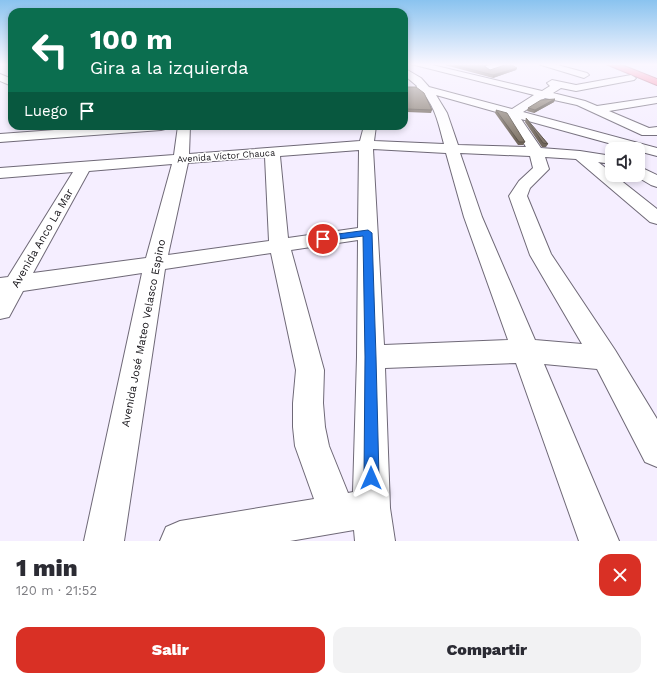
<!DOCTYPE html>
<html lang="es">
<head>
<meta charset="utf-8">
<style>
	body { margin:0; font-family:"Work Sans",sans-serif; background:#f2f2f3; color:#2b2b33; height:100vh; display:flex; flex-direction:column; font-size:15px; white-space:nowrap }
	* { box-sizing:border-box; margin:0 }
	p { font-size:13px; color:#7c7c81 }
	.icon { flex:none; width:22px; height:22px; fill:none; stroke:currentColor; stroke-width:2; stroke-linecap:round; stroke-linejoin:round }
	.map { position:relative; height:541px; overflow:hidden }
	.drawer { display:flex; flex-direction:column; background:#fff; flex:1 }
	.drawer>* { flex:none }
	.hud { position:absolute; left:8px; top:8px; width:400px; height:122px; border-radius:12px; box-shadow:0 2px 6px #0003; background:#0b6e4f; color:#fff; overflow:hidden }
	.fabs { position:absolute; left:605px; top:142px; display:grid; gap:8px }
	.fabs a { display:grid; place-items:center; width:40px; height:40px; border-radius:8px; background:#fff; box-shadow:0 2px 6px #0003; font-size:20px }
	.pin { position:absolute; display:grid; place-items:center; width:34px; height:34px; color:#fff; margin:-17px; border:2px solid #fff; border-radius:50%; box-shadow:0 1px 4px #0007 }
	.me { position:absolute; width:44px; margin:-22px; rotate:0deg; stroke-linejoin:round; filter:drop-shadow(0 0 3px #0008) }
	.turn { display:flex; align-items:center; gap:14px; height:84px; padding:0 16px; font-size:18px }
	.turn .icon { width:52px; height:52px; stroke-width:2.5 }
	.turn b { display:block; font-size:28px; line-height:34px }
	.then { display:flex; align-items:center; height:38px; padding:0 16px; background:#0003; gap:8px; font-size:15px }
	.round { display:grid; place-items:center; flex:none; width:42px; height:42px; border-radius:12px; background:#f2f2f3 }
	.overview { display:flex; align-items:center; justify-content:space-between; height:68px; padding:0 16px }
	h1 { font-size:24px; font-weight:800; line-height:30px }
	.button { display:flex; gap:8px; margin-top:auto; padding:8px 16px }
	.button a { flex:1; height:46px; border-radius:12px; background:#d93025; color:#fff; font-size:16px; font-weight:800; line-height:46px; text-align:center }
	.button a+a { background:#f2f2f3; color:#2b2b33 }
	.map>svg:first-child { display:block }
</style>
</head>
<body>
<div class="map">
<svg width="657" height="541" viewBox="0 0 657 541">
	<rect width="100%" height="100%" fill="#f5eeff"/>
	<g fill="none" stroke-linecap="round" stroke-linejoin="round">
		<defs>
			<g id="minor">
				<path d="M 411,64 L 428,64 L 542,91 L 550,86 L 547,83 L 552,80 L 576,85 L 631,75 L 636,78 L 634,80 L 576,91 L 561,88 L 553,93 L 585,101 L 597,106 L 657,97 L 657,103 L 609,111 L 649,128 L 657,127 L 657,135 L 642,135 L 577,105 L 545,98 L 523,112 L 657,148 L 657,156 L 638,151 L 638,149 L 630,149 L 521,119 L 541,148 L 580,151 L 612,156 L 612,164 L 598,162 L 612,173 L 612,175 L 614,175 L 657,209 L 657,224 L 650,222 L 576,159 L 545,157 L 549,169 L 530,188 L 527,196 L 551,254 L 615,350 L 657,419 L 657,467 L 645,462 L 597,369 L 544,364 L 619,541 L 579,541 L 516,363 L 385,368 L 390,508 L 395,541 L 355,541 L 354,530 L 290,541 L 160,541 L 166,527 L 180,521 L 314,499 L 295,446 L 293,427 L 293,403 L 296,370 L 271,253 L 165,269 L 124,541 L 84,541 L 142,273 L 23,291 L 9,317 L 0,319 L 0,278 L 8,277 L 73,172 L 0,178 L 0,168 L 174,155 L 178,126 L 190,126 L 189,154 L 360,141 L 364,126 L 376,126 L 374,141 L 444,144 C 439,126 436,108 423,93 C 421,91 418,91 416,88 L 417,86 L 404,75 L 404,68 L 421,78 L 429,87 L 512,109 L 534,95 ZM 436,95 L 507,115 L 526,147 L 458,145 L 447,113 ZM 373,149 L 446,153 L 464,217 L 508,340 L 384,345 ZM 359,150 L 358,228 L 288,238 L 280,156 ZM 460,153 L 530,156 L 533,168 L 519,181 L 509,196 L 530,255 L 582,344 L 535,340 L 482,217 ZM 265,157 L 269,241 L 168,255 L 188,163 ZM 172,164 L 146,258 L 33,273 L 89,171 ZM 358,240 L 357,357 L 353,492 L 348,493 L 329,446 L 325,427 L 323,403 L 324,370 L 291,250 Z"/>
				<path d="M 493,64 L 511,64 L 489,71 L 485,68 L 486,66 Z"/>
				<path d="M 538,64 L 554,64 L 587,73 L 589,75 L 584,78 Z"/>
				<path d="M 0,74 L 12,79 L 12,86 L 0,81 Z"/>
				<path d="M 109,126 L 167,126 L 165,129 L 161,130 L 0,142 L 0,134 Z"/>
				<path d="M 638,166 L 657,175 L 657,187 L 651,185 L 634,175 L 638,175 Z"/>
			</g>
			<path id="highway" d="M 606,64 L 619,64 L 657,79 L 657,85 Z"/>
		</defs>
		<use href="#minor" stroke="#6f6977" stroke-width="2"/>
		<use href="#highway" stroke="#aa546a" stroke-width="2"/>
		<use href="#minor" fill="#fff" fill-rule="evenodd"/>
		<use href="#highway" fill="#fb7897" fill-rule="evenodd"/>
	</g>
	<g fill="#71675c">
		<path d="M 446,64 L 486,64 L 485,66 L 490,70 L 517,68 L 516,70 L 493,78 L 445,65 Z"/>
		<path d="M 404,87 L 432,110 L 431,113 L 407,112 L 407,109 L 404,109 Z"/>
		<path d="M 555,99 L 554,102 L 534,113 L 527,111 L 528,108 Z"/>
		<path d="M 496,110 L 525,142 L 523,145 L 518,145 L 495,113 Z"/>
		<path d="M 526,118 L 548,144 L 546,147 L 542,147 L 525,122 Z"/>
	</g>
	<g fill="#5c544b">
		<path d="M 517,68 L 516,70 L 493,78 L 493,75 Z"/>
		<path d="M 555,99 L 554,102 L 534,113 L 535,110 Z"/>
	</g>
	<g fill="#83786b" stroke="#5c544b">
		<path d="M 451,64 L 485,64 L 484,66 L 490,70 L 508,64 L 510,64 L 517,68 L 493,75 Z"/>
		<path d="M 404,87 L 416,87 L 424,93 L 432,110 L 407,109 L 407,106 L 404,106 Z"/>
		<path d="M 555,99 L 535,110 L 528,108 L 541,100 Z"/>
		<path d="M 496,110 L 507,113 L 525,142 L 519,142 Z"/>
		<path d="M 526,118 L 548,144 L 543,143 Z"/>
	</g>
	<linearGradient id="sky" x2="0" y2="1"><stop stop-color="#8ac3ef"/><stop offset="0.46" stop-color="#faf7ff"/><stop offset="1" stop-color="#faf7ff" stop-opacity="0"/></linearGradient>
	<rect width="657" height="140" fill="url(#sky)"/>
	<path fill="#1a73e8" stroke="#114b97" d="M 368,230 L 372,233 L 376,357 L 379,478 L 376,483 L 371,485 L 366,483 L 364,478 L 365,357 L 363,236 L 323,241 L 319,239 L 323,236 Z"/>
	<g text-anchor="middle" stroke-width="3" stroke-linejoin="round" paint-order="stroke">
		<g font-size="9" fill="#131116" stroke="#fff">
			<text transform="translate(226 156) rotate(-4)" y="3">Avenida Víctor Chauca</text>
		</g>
		<g font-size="11" fill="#131116" stroke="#fff">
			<text transform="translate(42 238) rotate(-60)" y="4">Avenida Anco La Mar</text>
			<text transform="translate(143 333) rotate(-79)" y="4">Avenida José Mateo Velasco Espino</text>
		</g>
	</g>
</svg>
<div class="fabs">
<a><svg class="icon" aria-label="sound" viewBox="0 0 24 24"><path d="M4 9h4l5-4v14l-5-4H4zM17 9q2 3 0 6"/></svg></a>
</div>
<div class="pin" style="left:323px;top:239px;background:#d93025"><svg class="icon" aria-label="arrive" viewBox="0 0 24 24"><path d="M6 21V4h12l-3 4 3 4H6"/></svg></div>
<svg class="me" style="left:371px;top:478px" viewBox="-20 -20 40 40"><path d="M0-17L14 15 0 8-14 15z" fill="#1a73e8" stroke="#fff" stroke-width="4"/></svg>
<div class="hud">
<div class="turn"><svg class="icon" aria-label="left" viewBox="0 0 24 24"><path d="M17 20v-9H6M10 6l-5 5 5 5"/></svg><div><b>100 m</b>Gira a la izquierda</div></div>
<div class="then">Luego<svg class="icon" aria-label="arrive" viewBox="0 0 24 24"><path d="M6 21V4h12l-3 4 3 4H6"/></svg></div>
</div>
</div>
<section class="drawer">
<div class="overview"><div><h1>1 min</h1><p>120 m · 21:52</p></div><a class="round" style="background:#d93025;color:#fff"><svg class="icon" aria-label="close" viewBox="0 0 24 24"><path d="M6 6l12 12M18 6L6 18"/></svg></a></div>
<div class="button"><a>Salir</a><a>Compartir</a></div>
</section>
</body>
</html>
